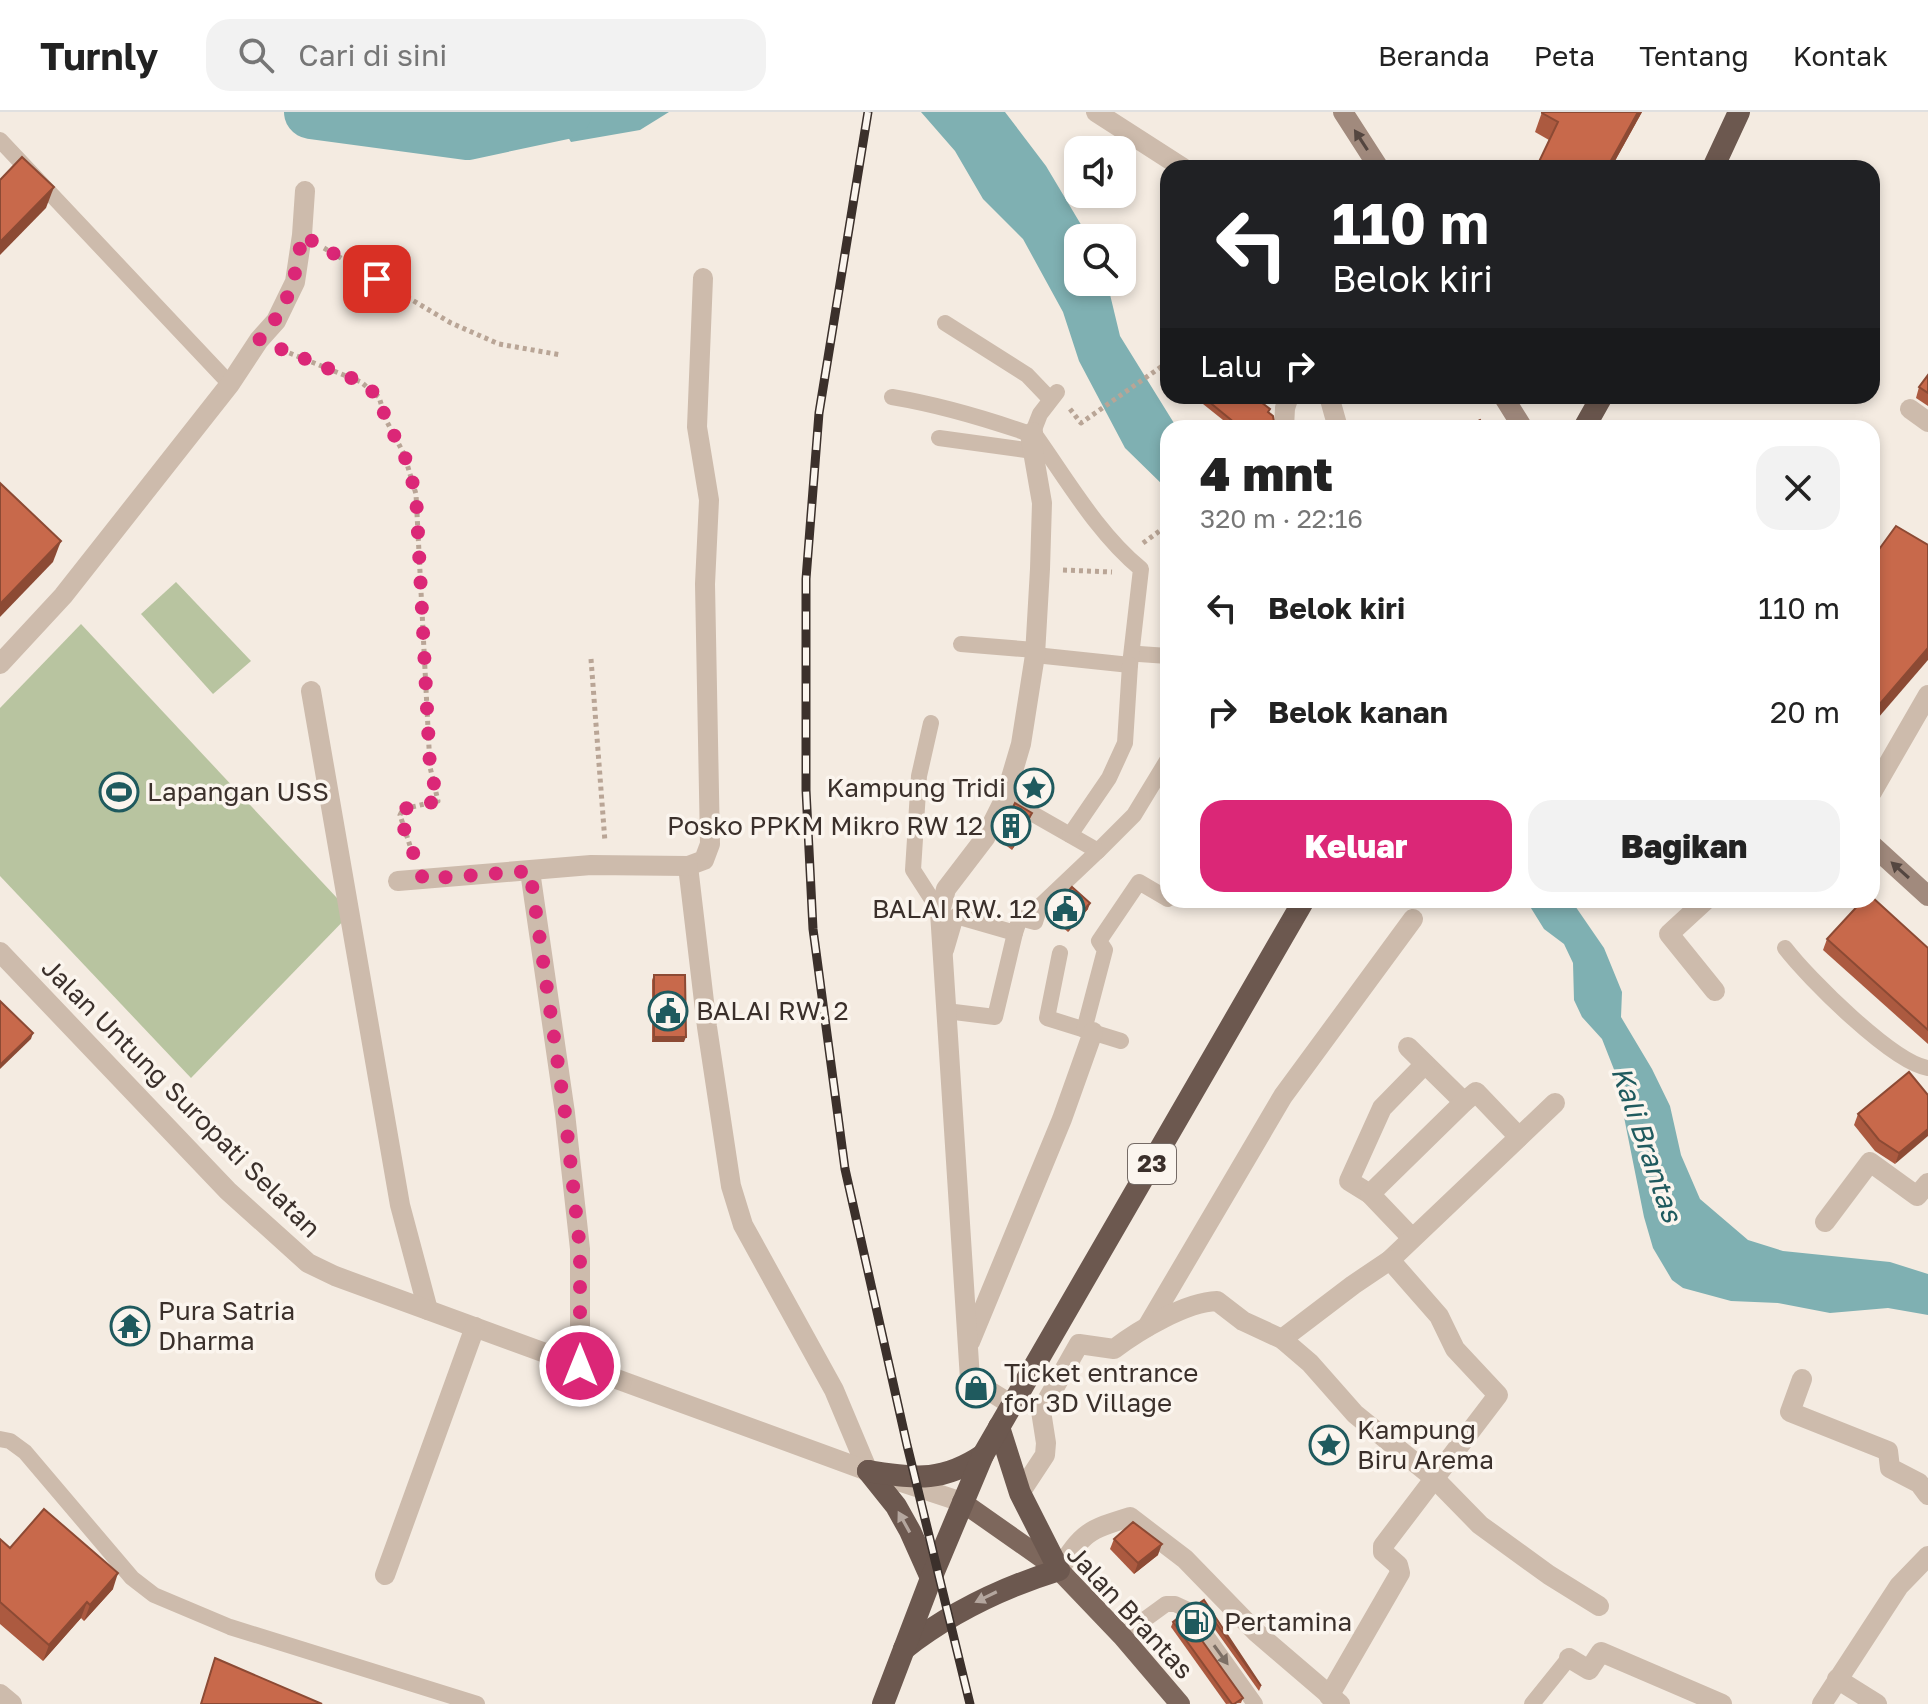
<!DOCTYPE html>
<html lang="id">
<head>
<meta charset="utf-8">
<style>
	body { margin:0; font-family:"Golos Text",sans-serif; background:#f2f2f2; color:#222; height:100vh; display:flex; flex-direction:column; font-size:30px; white-space:nowrap }
	* { box-sizing:border-box; margin:0 }
	p { font-size:26px; color:#767676 }
	.icon { flex:none; width:44px; height:44px; fill:none; stroke:currentColor; stroke-width:2; stroke-linecap:round; stroke-linejoin:round }
	.map { position:relative; flex:1; overflow:hidden }
	.drawer { position:absolute; left:1160px; top:308px; width:720px; height:488px; display:flex; flex-direction:column; background:#fff; border-radius:24px; box-shadow:0 4px 12px #0003 }
	.drawer>* { flex:none }
	.hud { position:absolute; left:1160px; top:48px; width:720px; height:244px; border-radius:24px; box-shadow:0 4px 12px #0003; background:#202124; color:#fff; overflow:hidden }
	.controls { position:absolute; left:1064px; top:24px; display:grid; gap:16px }
	.controls a { display:grid; place-items:center; width:72px; height:72px; border-radius:16px; background:#fff; box-shadow:0 4px 12px #0003; font-size:40px }
	.pin { position:absolute; display:grid; place-items:center; width:68px; height:68px; color:#fff; margin:-34px; border-radius:16px; box-shadow:0 4px 12px #0006 }
	.me { position:absolute; width:88px; margin:-44px; rotate:0deg; stroke-linejoin:round; filter:drop-shadow(0 0 6px #0008) }
	.turn { display:flex; align-items:center; gap:28px; height:168px; padding:0 40px; font-size:36px }
	.turn .icon { width:104px; height:104px; stroke-width:2.5 }
	.turn b { display:block; font-size:56px; line-height:68px }
	.then { display:flex; align-items:center; height:76px; padding:0 40px; background:#0003; gap:16px; font-size:30px }
	.round { display:grid; place-items:center; flex:none; width:84px; height:84px; border-radius:24px; background:#f2f2f2 }
	.headline { display:flex; align-items:center; justify-content:space-between; height:136px; padding:0 40px }
	h1 { font-size:48px; font-weight:800; line-height:60px }
	.action { display:flex; gap:16px; margin-top:auto; padding:16px 40px }
	.action a { flex:1; height:92px; border-radius:24px; background:#db2777; color:#fff; font-size:32px; font-weight:800; line-height:92px; text-align:center }
	.action a+a { background:#f2f2f2; color:#222 }
	ul { padding:0; list-style:none }
	li { display:flex; align-items:center; gap:24px; height:104px; padding:0 40px }
	li div { flex:1 }
	li b { display:block; font-size:30px }
	li em { font-style:normal }
	header { display:flex; align-items:center; gap:48px; box-sizing:border-box; height:112px; padding:0 40px; background:#fff; border-bottom:2px solid #e0e0e0 }
	header strong { font-size:38px }
	nav { display:flex; gap:44px; margin-inline-start:auto; font-size:28px }
	.search { width:560px; height:72px; background:#f2f2f2; display:flex; align-items:center; gap:20px; box-sizing:border-box; padding:0 28px; border-radius:24px; color:#767676; font-size:30px }
	.map>svg:first-child { display:block }
</style>
</head>
<body>
<header>
<strong>Turnly</strong>
<div class="search"><svg class="icon" aria-label="search" viewBox="0 0 24 24"><circle cx="10" cy="10" r="6"/><path d="M15 15l6 6"/></svg>Cari di sini</div>
<nav><a>Beranda</a><a>Peta</a><a>Tentang</a><a>Kontak</a></nav>
</header>
<div class="map">
<svg width="1928" height="1592" viewBox="0 0 1928 1592">
	<rect width="100%" height="100%" fill="#f4ebe1"/>
	<g fill="#b8c4a0">
		<path d="M 176,470 L 251,549 L 213,582 L 141,502 Z"/>
		<path d="M 81,512 L 351,801 L 191,966 L 0,764 L 0,596 Z"/>
	</g>
	<g fill="#7fb0b2">
		<path d="M 553,0 L 669,0 L 640,18 L 571,30 Z"/>
		<path d="M 921,0 L 1005,0 L 1046,54 L 1089,126 L 1078,126 L 1078,170 L 1107,170 L 1120,224 L 1177,316 L 1168,316 L 1168,378 L 1125,336 L 1079,249 L 1063,200 L 1023,127 L 983,87 L 955,39 Z"/>
		<path d="M 1526,788 L 1571,788 L 1604,836 L 1622,880 L 1621,905 L 1652,957 L 1670,994 L 1681,1043 L 1700,1087 L 1748,1128 L 1783,1139 L 1890,1150 L 1928,1162 L 1928,1203 L 1888,1196 L 1830,1201 L 1778,1191 L 1731,1189 L 1683,1176 L 1672,1168 L 1653,1136 L 1644,1105 L 1615,960 L 1602,927 L 1582,905 L 1574,888 L 1573,851 L 1564,832 L 1544,817 Z"/>
	</g>
	<g fill="none" stroke-linecap="round" stroke-linejoin="round">
		<path stroke="#7fb0b2" stroke-width="54" d="M 311,0 L 467,21 L 565,0"/>
		<g stroke="#b9a596" stroke-width="5" stroke-dasharray="4 4" stroke-linecap="butt">
			<path d="M 324,136 L 451,211 L 499,232 L 561,243"/>
			<path d="M 282,238 L 361,270 L 379,285 L 386,308 L 404,342 L 416,382 L 430,655 L 438,689 L 403,697 L 400,703 L 413,743"/>
			<path d="M 1070,297 L 1081,311 L 1168,250"/>
			<path d="M 1143,431 L 1168,413"/>
			<path d="M 1063,458 L 1112,460"/>
			<path d="M 591,547 L 605,730"/>
		</g>
		<g stroke="#cdbbac" stroke-width="16">
			<path d="M 0,28 L 230,272"/>
			<path d="M 945,211 L 1027,263 L 1050,287"/>
			<path d="M 892,285 C 940,293 984,306 1030,322"/>
			<path d="M 939,326 L 1033,339"/>
			<path d="M 961,532 L 1035,538"/>
			<path d="M 1139,542 L 1168,544"/>
			<path d="M 1035,543 L 1130,553 L 1141,457 C 1097,421 1066,366 1033,320 L 1040,302 L 1057,280"/>
			<path d="M 931,611 L 919,664 L 913,758 L 940,800"/>
			<path d="M 1005,686 L 1098,739 L 1134,703 L 1168,647"/>
			<path d="M 1070,723 L 1109,666 L 1125,631 L 1130,553"/>
			<path d="M 1785,836 C 1808,866 1893,951 1928,956"/>
			<path d="M 946,838 L 956,804 L 1015,821 L 1020,806 L 1035,810 L 1040,794 L 1098,739"/>
			<path d="M 1060,841 L 1047,906 L 1121,929"/>
			<path d="M 946,899 L 995,905 L 1015,821"/>
			<path d="M 1084,918 L 1105,838 L 1099,829 L 1139,770 L 1168,787"/>
			<path d="M 0,1327 L 10,1329 L 25,1340 L 132,1466 L 154,1483 L 230,1515 L 477,1592"/>
			<path d="M 1122,1524 L 1166,1492 L 1175,1492 L 1188,1498 L 1255,1592"/>
			<path d="M 1532,1592 L 1569,1546"/>
		</g>
		<g stroke="#cdbbac" stroke-width="20">
			<path d="M 1096,0 L 1183,56"/>
			<path d="M 703,166 L 697,315 L 709,388 L 705,472 L 710,732 L 704,748 L 688,754 L 707,915 L 731,1074 L 743,1113 L 834,1278 L 868,1359"/>
			<path d="M 1329,284 L 1338,316"/>
			<path d="M 1910,297 L 1928,310"/>
			<path d="M 1284,316 L 1285,296 L 1289,284"/>
			<path d="M 0,552 L 63,484 L 230,272 L 259,228 L 276,209 L 295,170 L 302,123 L 305,79"/>
			<path d="M 311,579 L 400,1093 L 428,1198"/>
			<path d="M 1872,680 L 1928,583"/>
			<path d="M 530,759 L 565,1001 L 580,1137 L 580,1254"/>
			<path d="M 398,769 L 591,753 L 688,754"/>
			<path d="M 1706,788 L 1669,822 L 1715,879"/>
			<path d="M 0,840 L 228,1079 L 308,1151 L 335,1164 L 868,1359 L 962,1390"/>
			<path d="M 1408,935 L 1464,990"/>
			<path d="M 1370,1082 L 1349,1069 L 1382,996 L 1425,952"/>
			<path d="M 1825,1110 L 1870,1050 L 1917,1084 L 1928,1071"/>
			<path d="M 1412,1126 L 1370,1082 L 1464,990 L 1476,980 L 1519,1025"/>
			<path d="M 1147,1215 L 1283,984 L 1413,807"/>
			<path d="M 1282,1227 L 1353,1173 L 1390,1148 L 1555,991"/>
			<path d="M 970,1230 L 1062,1007 L 1093,920"/>
			<path d="M 1802,1267 L 1790,1300 L 1888,1339 L 1890,1356 L 1919,1371 L 1928,1383"/>
			<path d="M 1012,1293 L 970,1267 L 940,800 L 946,777 L 985,726 L 1005,686 L 1021,632 L 1035,543 L 1040,457 L 1042,391 L 1030,322 L 1033,320"/>
			<path d="M 1020,1381 L 1045,1343 L 1046,1331 L 1041,1299 L 1079,1232 L 1114,1237 C 1139,1218 1186,1190 1217,1189 L 1243,1209 L 1282,1227 L 1310,1251 L 1355,1302 L 1434,1366 L 1480,1413 L 1549,1463 L 1599,1494"/>
			<path d="M 1059,1458 C 1083,1420 1088,1418 1130,1405 L 1185,1447 L 1257,1521 L 1340,1592"/>
			<path d="M 385,1463 L 475,1215"/>
			<path d="M 1569,1546 L 1589,1558 L 1601,1540 L 1722,1592"/>
			<path d="M 1837,1567 L 1877,1592"/>
			<path d="M 1329,1584 L 1400,1461 L 1398,1453 L 1383,1440 L 1383,1434 L 1498,1283 L 1455,1237 L 1439,1204 L 1390,1148"/>
			<path d="M 1822,1592 L 1899,1474 L 1928,1444"/>
		</g>
		<path stroke="#cdbbac" stroke-width="20" d="M 0,1582 L 12,1592"/>
		<g stroke="#a18a7d" stroke-width="20">
			<path d="M 1343,0 L 1379,56"/>
			<path d="M 1503,284 L 1523,316"/>
			<path d="M 1872,733 L 1928,784"/>
		</g>
		<path stroke="#7d675c" stroke-width="20" d="M 962,1390 L 1059,1458 L 1122,1524 L 1180,1592"/>
		<g stroke="#6c584f" stroke-width="22">
			<path d="M 1713,56 L 1739,0"/>
			<path d="M 1584,316 L 1602,284"/>
			<path d="M 868,1359 L 896,1394 L 910,1419 L 931,1466"/>
			<path d="M 868,1359 C 916,1366 941,1371 983,1343"/>
			<path d="M 904,1537 C 951,1500 1001,1476 1059,1458 L 1020,1381 L 999,1315"/>
			<path d="M 883,1592 L 930,1469 L 983,1343 L 1304,788"/>
		</g>
		<defs>
			<path id="rail" d="M 868,0 L 819,301 L 806,467 L 806,678 L 813,817 L 845,1057 L 907,1333 L 970,1592"/>
		</defs>
		<use href="#rail" stroke="#3b302b" stroke-width="9"/>
		<use href="#rail" stroke="#fbf5ee" stroke-width="6" stroke-dasharray="18" stroke-linecap="butt"/>
	</g>
	<g fill="#ac5a40">
		<path d="M 1542,0 L 1642,0 L 1611,56 L 1549,28 L 1535,20 Z"/>
		<path d="M 1928,263 L 1928,294 L 1916,286 L 1919,275 Z"/>
		<path d="M 1193,284 L 1253,284 L 1269,300 L 1275,316 L 1233,316 Z"/>
		<path d="M 1028,712 L 1012,738 L 999,728 L 1003,717 Z"/>
		<path d="M 1088,797 L 1068,820 L 1049,803 L 1051,798 Z"/>
		<path d="M 1827,827 L 1928,836 L 1928,932 L 1823,838 Z"/>
		<path d="M 654,863 L 684,930 L 652,930 L 652,868 Z"/>
		<path d="M 1928,983 L 1895,1052 L 1875,1039 L 1854,1013 L 1858,1002 Z"/>
		<path d="M 0,1427 L 10,1436 L 113,1477 L 84,1509 L 81,1506 L 43,1549 L 0,1512 Z"/>
		<path d="M 1114,1427 L 1158,1443 L 1134,1462 L 1110,1437 Z"/>
		<path d="M 1201,1490 L 1261,1574 L 1259,1579 L 1199,1495 Z"/>
		<path d="M 1173,1510 L 1243,1586 L 1241,1591 L 1226,1592 L 1171,1515 Z"/>
	</g>
	<g fill="#8c4a34">
		<path d="M 1638,0 L 1642,0 L 1611,56 L 1607,56 Z"/>
		<path d="M 54,75 L 46,96 L 0,143 L 0,130 Z"/>
		<path d="M 61,429 L 53,450 L 0,505 L 0,492 Z"/>
		<path d="M 1928,536 L 1928,548 L 1872,613 L 1872,601 Z"/>
		<path d="M 1032,701 L 1028,712 L 1012,738 L 1016,727 Z"/>
		<path d="M 1090,791 L 1088,797 L 1068,820 L 1070,815 Z"/>
		<path d="M 33,921 L 31,927 L 0,957 L 0,953 Z"/>
		<path d="M 654,925 L 686,925 L 684,930 L 652,930 Z"/>
		<path d="M 1928,1017 L 1928,1024 L 1895,1052 L 1899,1041 Z"/>
		<path d="M 1162,1432 L 1158,1443 L 1134,1462 L 1138,1451 Z"/>
		<path d="M 118,1461 L 113,1477 L 84,1509 L 90,1493 Z"/>
		<path d="M 87,1490 L 81,1506 L 43,1549 L 49,1533 Z"/>
	</g>
	<g fill="#c8694b" stroke="#8c4a34" stroke-width="2">
		<path d="M 1542,0 L 1638,0 L 1608,54 L 1611,56 L 1536,56 L 1558,10 L 1542,1 Z"/>
		<path d="M 22,45 L 54,75 L 0,130 L 0,68 Z"/>
		<path d="M 1928,263 L 1928,281 L 1919,275 Z"/>
		<path d="M 1202,284 L 1253,284 L 1270,297 L 1268,300 L 1273,304 L 1275,316 L 1241,316 Z"/>
		<path d="M 1480,308 L 1484,316 L 1464,316 Z"/>
		<path d="M 0,371 L 61,429 L 0,492 Z"/>
		<path d="M 1896,414 L 1928,433 L 1928,536 L 1872,601 L 1872,447 Z"/>
		<path d="M 1015,691 L 1032,701 L 1016,727 L 1003,717 Z"/>
		<path d="M 1072,775 L 1090,791 L 1070,815 L 1051,798 Z"/>
		<path d="M 1872,785 L 1928,836 L 1928,918 L 1827,827 L 1863,788 L 1872,788 Z"/>
		<path d="M 654,863 L 685,863 L 686,925 L 654,925 Z"/>
		<path d="M 0,889 L 33,921 L 0,953 Z"/>
		<path d="M 1909,960 L 1928,983 L 1928,1017 L 1899,1041 L 1879,1028 L 1858,1002 Z"/>
		<path d="M 44,1397 L 118,1461 L 90,1493 L 87,1490 L 49,1533 L 0,1490 L 0,1427 L 10,1436 Z"/>
		<path d="M 1133,1410 L 1162,1432 L 1138,1451 L 1114,1427 Z"/>
		<path d="M 1204,1488 L 1261,1574 L 1201,1490 Z"/>
		<path d="M 1183,1502 L 1243,1586 L 1234,1592 L 1232,1592 L 1173,1510 Z"/>
		<path d="M 215,1546 L 322,1592 L 201,1592 Z"/>
	</g>
	<defs><path id="oneway-solid" d="M-6-.8H1V-3.2L6.5 0L1 3.2V.8H-6Z" transform="scale(2)"/></defs>
	<g fill="#544640">
		<use href="#oneway-solid" transform="translate(1361 28) rotate(-123)"/>
		<use href="#oneway-solid" transform="translate(1900 758) rotate(-138)"/>
	</g>
	<g fill="#b4a69e">
		<use href="#oneway-solid" transform="translate(904 1410) rotate(-119)"/>
		<use href="#oneway-solid" transform="translate(986 1485) rotate(154)"/>
	</g>
	<use fill="#7d6f65" href="#oneway-solid" transform="translate(1221 1543) rotate(54)"/>
	<g fill="none" stroke-linecap="round" stroke-linejoin="round">
		<path stroke="#db2777" stroke-width="14" stroke-dasharray="0 25.2" d="M 377,167 L 302,123 C 295,168 290,193 259,228 L 361,270 L 379,285 L 386,308 L 404,342 L 416,382 L 430,655 L 438,689 L 403,697 L 400,706 L 423,767 L 530,759 L 565,1001 L 580,1137 L 580,1254"/>
	</g>
	<defs>
		<symbol id="sight-ring" viewBox="-11 -11 22 22"><circle r="9.5" fill="#fbf5ee" stroke="#1f5a5e" stroke-width="1.5"/><path d="M0-6L1.8-2.2L6-1.7L2.9 1.2L3.7 5.4L0 3.3L-3.7 5.4L-2.9 1.2L-6-1.7L-1.8-2.2Z" fill="#1f5a5e"/></symbol>
		<symbol id="stadium-ring" viewBox="-11 -11 22 22"><circle r="9.5" fill="#fbf5ee" stroke="#1f5a5e" stroke-width="1.5"/><path d="M0-5a6.5 5 0 1 0 0 10a6.5 5 0 1 0 0-10ZM-3.5-1.8h7v3.6h-7Z" fill="#1f5a5e"/></symbol>
		<symbol id="building-ring" viewBox="-11 -11 22 22"><circle r="9.5" fill="#fbf5ee" stroke="#1f5a5e" stroke-width="1.5"/><path d="M-4-6H4V6H1V3H-1V6H-4ZM-2.5-4.3h1.7v1.8h-1.7ZM.8-4.3h1.7v1.8H.8ZM-2.5-1h1.7V.8h-1.7ZM.8-1h1.7V.8H.8Z" fill="#1f5a5e"/></symbol>
		<symbol id="civic-ring" viewBox="-11 -11 22 22"><circle r="9.5" fill="#fbf5ee" stroke="#1f5a5e" stroke-width="1.5"/><path d="M-.6-6.5H3V-4.5H.6V-3L4-1V1h2V6H-6V1h2V-1L-.6-3ZM-1.2 2.5V6h2.4V2.5Z" fill="#1f5a5e"/></symbol>
		<symbol id="temple-ring" viewBox="-11 -11 22 22"><circle r="9.5" fill="#fbf5ee" stroke="#1f5a5e" stroke-width="1.5"/><path d="M0-6L5-2H3V0L6.5 2.5H4V6H1.5V3h-3V6H-4V2.5H-6.5L-3 0V-2H-5Z" fill="#1f5a5e"/></symbol>
		<symbol id="shop-ring" viewBox="-11 -11 22 22"><circle r="9.5" fill="#fbf5ee" stroke="#1f5a5e" stroke-width="1.5"/><path d="M-5-2.5h2.3a2.7 3.5 0 0 1 5.4 0H5L5.5 6h-11ZM-1.5-2.5h3a1.5 2.3 0 0 0-3 0Z" fill="#1f5a5e"/></symbol>
		<symbol id="fuel-ring" viewBox="-11 -11 22 22"><circle r="9.5" fill="#fbf5ee" stroke="#1f5a5e" stroke-width="1.5"/><path d="M-5.5-6h7V0h2V4h1.3V-2.5L3-4.5l.8-.8L6-3V5H2.5V1h-1V6h-7ZM-4.2-4.7v3.2H.2V-4.7Z" fill="#1f5a5e"/></symbol>
	</defs>
	<g fill-rule="evenodd">
		<use href="#sight-ring" x="1012" y="654" width="44" height="44"/>
		<use href="#stadium-ring" x="97" y="658" width="44" height="44"/>
		<use href="#building-ring" x="989" y="692" width="44" height="44"/>
		<use href="#civic-ring" x="1043" y="775" width="44" height="44"/>
		<use href="#civic-ring" x="646" y="877" width="44" height="44"/>
		<use href="#temple-ring" x="108" y="1192" width="44" height="44"/>
		<use href="#shop-ring" x="954" y="1254" width="44" height="44"/>
		<use href="#sight-ring" x="1307" y="1311" width="44" height="44"/>
		<use href="#fuel-ring" x="1174" y="1488" width="44" height="44"/>
	</g>
	<g text-anchor="middle" stroke-width="7" stroke-linejoin="round" paint-order="stroke">
		<rect fill="#fbf5ee" stroke="#756b66" stroke-width="2" x="1128" y="1032" width="48" height="40" rx="6"/>
		<g font-size="24" font-weight="bold" fill="#3b302b">
			<text x="1152" y="1060">23</text>
		</g>
		<g font-size="26" fill="#3b302b" stroke="#fbf5ee" text-anchor="start">
			<text x="1006" y="685" text-anchor="end">Kampung Tridi</text>
			<text x="147" y="689">Lapangan USS</text>
			<text x="983" y="723" text-anchor="end">Posko PPKM Mikro RW 12</text>
			<text x="1037" y="806" text-anchor="end">BALAI RW. 12</text>
			<text x="696" y="908">BALAI RW. 2</text>
			<text x="158" y="1208">Pura Satria<tspan x="158" dy="30">Dharma</tspan></text>
			<text x="1004" y="1270">Ticket entrance<tspan x="1004" dy="30">for 3D Village</tspan></text>
			<text x="1357" y="1327">Kampung<tspan x="1357" dy="30">Biru Arema</tspan></text>
			<text x="1224" y="1519">Pertamina</text>
		</g>
		<g font-size="26" fill="#3b302b" stroke="#fbf5ee">
			<text transform="translate(181 986) rotate(45)" y="9">Jalan Untung Suropati Selatan</text>
			<text transform="translate(1130 1500) rotate(47)" y="9">Jalan Brantas</text>
		</g>
		<g font-size="28" font-style="italic" fill="#1f5a5e" stroke="#fbf5ee">
			<text transform="translate(1647 1032) rotate(71)" y="10">Kali Brantas</text>
		</g>
	</g>
</svg>
<div class="controls">
<a><svg class="icon" aria-label="sound" viewBox="0 0 24 24"><path d="M4 9h4l5-4v14l-5-4H4zM17 9q2 3 0 6"/></svg></a>
<a><svg class="icon" aria-label="search" viewBox="0 0 24 24"><circle cx="10" cy="10" r="6"/><path d="M15 15l6 6"/></svg></a>
</div>
<div class="pin" style="left:377px;top:167px;background:#d93025"><svg class="icon" aria-label="arrive" viewBox="0 0 24 24"><path d="M6 21V4h12l-3 4 3 4H6"/></svg></div>
<svg class="me" style="left:580px;top:1254px" viewBox="-20 -20 40 40"><circle r="17" fill="#db2777" stroke="#fff" stroke-width="3"/><path d="M0-11L8 9 0 5-8 9z" fill="#fff"/></svg>
<div class="hud">
<div class="turn"><svg class="icon" aria-label="left" viewBox="0 0 24 24"><path d="M17 20v-9H6M10 6l-5 5 5 5"/></svg><div><b>110 m</b>Belok kiri</div></div>
<div class="then">Lalu<svg class="icon" aria-label="right" viewBox="0 0 24 24"><path d="M7 20v-9h11M14 6l5 5-5 5"/></svg></div>
</div>
<section class="drawer">
<div class="headline"><div><h1>4 mnt</h1><p>320 m · 22:16</p></div><a class="round"><svg class="icon" aria-label="close" viewBox="0 0 24 24"><path d="M6 6l12 12M18 6L6 18"/></svg></a></div>
<ul>
<li><svg class="icon" aria-label="left" viewBox="0 0 24 24"><path d="M17 20v-9H6M10 6l-5 5 5 5"/></svg><div><b>Belok kiri</b></div><em>110 m</em></li>
<li><svg class="icon" aria-label="right" viewBox="0 0 24 24"><path d="M7 20v-9h11M14 6l5 5-5 5"/></svg><div><b>Belok kanan</b></div><em>20 m</em></li>
</ul>
<div class="action"><a>Keluar</a><a>Bagikan</a></div>
</section>
</div>
</body>
</html>
